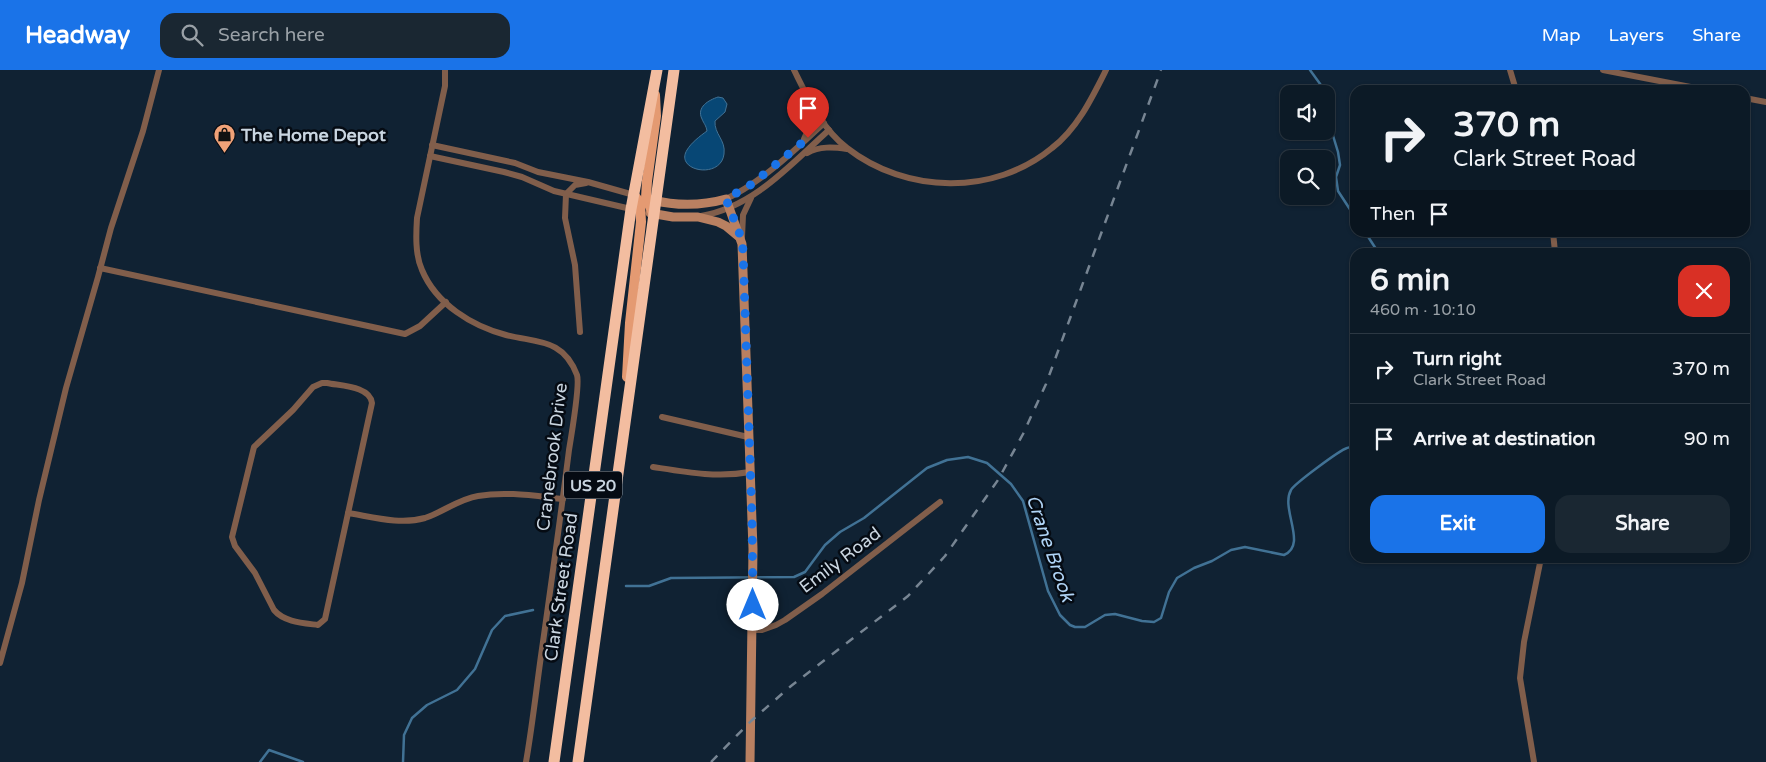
<!DOCTYPE html>
<html lang="en">
<head>
<meta charset="utf-8">
<style>
	body { margin:0; font-family:"Varela Round",sans-serif; background:#1a2732; color:#f1f3f6; height:100vh; display:flex; flex-direction:column; font-size:19px; white-space:nowrap }
	* { box-sizing:border-box; margin:0 }
	p { font-size:16px; color:#9aa1a7 }
	.icon { flex:none; width:28px; height:28px; fill:none; stroke:currentColor; stroke-width:2; stroke-linecap:round; stroke-linejoin:round }
	.map { position:relative; flex:1; overflow:hidden }
	.side { position:absolute; left:1350px; top:178px; width:400px; height:315px; display:flex; flex-direction:column; background:#0c1a26; border-radius:15px; box-shadow:0 1px 4px #0004,0 0 0 1px #2c3843 }
	.side>* { flex:none }
	.top-card { position:absolute; left:1350px; top:15px; width:400px; height:152px; border-radius:15px; box-shadow:0 1px 4px #0004,0 0 0 1px #2c3843; background:#0c1a26; color:#f1f3f6; overflow:hidden }
	.tools { position:absolute; left:1280px; top:15px; display:grid; gap:10px }
	.tools a { display:grid; place-items:center; width:55px; height:55px; border-radius:10px; background:#0c1a26; box-shadow:0 1px 4px #0004,0 0 0 1px #2c3843; font-size:25px }
	.pin { position:absolute; display:grid; place-items:center; width:42px; height:42px; color:#fff; margin:-51px -21px; border-radius:50% 50% 50% 0; rotate:-45deg; box-shadow:0 0 5px #0007 }
	.pin .icon { rotate:45deg }
	.me { position:absolute; width:55px; margin:-28px; rotate:0deg; stroke-linejoin:round; filter:drop-shadow(0 0 4px #0008) }
	.turn { display:flex; align-items:center; gap:18px; height:105px; padding:0 20px; font-size:22px }
	.turn .icon { width:65px; height:65px; stroke-width:2.5 }
	.turn b { display:block; font-size:35px; line-height:42px }
	.then { display:flex; align-items:center; height:48px; padding:0 20px; background:#0003; gap:10px; font-size:19px }
	.round { display:grid; place-items:center; flex:none; width:52px; height:52px; border-radius:15px; background:#1a2732 }
	.overview { display:flex; align-items:center; justify-content:space-between; height:85px; padding:0 20px }
	h1 { font-size:30px; font-weight:700; line-height:38px }
	.button { display:flex; gap:10px; margin-top:auto; padding:10px 20px }
	.button a { flex:1; height:58px; border-radius:15px; background:#1a73e8; color:#fff; font-size:20px; font-weight:700; line-height:58px; text-align:center }
	.button a+a { background:#1a2732; color:#f1f3f6 }
	ul { padding:0; list-style:none }
	li { display:flex; align-items:center; gap:15px; height:70px; padding:0 20px; border-top:1px solid #2c3843 }
	li div { flex:1 }
	li b { display:block; font-size:19px }
	li em { font-style:normal }
	header { display:flex; align-items:center; gap:30px; box-sizing:border-box; height:70px; padding:0 25px; background:#1a73e8; color:#fff }
	header strong { font-size:24px }
	nav { display:flex; gap:28px; margin-inline-start:auto; font-size:18px }
	.search { width:350px; height:45px; background:#1a2732; display:flex; align-items:center; gap:12px; box-sizing:border-box; padding:0 18px; border-radius:15px; color:#9aa1a7; font-size:19px }
	.map>svg:first-child { display:block }
</style>
</head>
<body>
<header>
<strong>Headway</strong>
<div class="search"><svg class="icon" aria-label="search" viewBox="0 0 24 24"><circle cx="10" cy="10" r="6"/><path d="M15 15l6 6"/></svg>Search here</div>
<nav><a>Map</a><a>Layers</a><a>Share</a></nav>
</header>
<div class="map">
<svg width="1766" height="692" viewBox="0 0 1766 692">
	<rect width="100%" height="100%" fill="#102233"/>
	<path fill="#074775" stroke="#417295" d="M 718,27 L 723,28 L 727,34 L 725,42 L 715,51 C 714,64 726,70 724,84 C 721,110 674,101 687,80 C 691,73 700,66 707,61 C 706,55 704,54 702,49 C 696,37 709,30 718,27 Z"/>
	<g fill="none" stroke-linecap="round" stroke-linejoin="round">
		<g stroke="#417295" stroke-width="2.5">
			<path d="M 1310,0 L 1331,29 L 1333,41 L 1331,59 L 1338,82 L 1340,95 L 1336,107 L 1338,121 L 1355,147"/>
			<path d="M 1365,162 L 1378,182"/>
			<path d="M 626,516 L 649,516 L 671,508 L 794,507 L 805,502 L 825,475 L 840,462 L 864,448 L 927,398 L 947,390 L 968,387 L 987,393 L 1011,414 L 1023,431 L 1048,521 L 1060,545 L 1070,555 L 1075,557 L 1085,557 L 1105,545 L 1115,544 L 1142,551 L 1154,552 L 1161,548 L 1169,522 L 1177,508 L 1194,498 L 1212,491 L 1231,480 L 1245,477 L 1284,485 C 1308,475 1280,439 1291,420 C 1294,414 1340,380 1347,378 C 1349,377 1354,377 1355,377"/>
			<path d="M 260,692 L 269,680 L 303,692"/>
			<path d="M 403,692 L 404,665 L 412,648 L 427,635 L 457,620 L 475,599 L 492,560 L 505,546 L 533,540"/>
		</g>
		<g stroke="#815e4b" stroke-width="6">
			<path d="M 445,0 L 445,16 L 442,30 L 417,148 C 416,164 415,185 422,200 C 436,234 472,256 506,265 C 537,273 563,268 577,305 C 580,314 571,368 569,380 C 561,444 552,508 543,572 C 537,612 533,652 526,692"/>
			<path d="M 794,0 C 808,28 822,59 847,78 C 906,124 994,126 1052,78 C 1077,59 1092,28 1106,0"/>
			<path d="M 1510,0 L 1516,20"/>
			<path d="M 1603,0 L 1706,20"/>
			<path d="M 1745,28 L 1766,32"/>
			<path d="M 804,69 L 812,51 L 813,37"/>
			<path d="M 432,75 L 515,93 L 538,102 L 588,112 L 634,125"/>
			<path d="M 807,83 C 820,76 833,77 847,79"/>
			<path d="M 430,86 L 504,102 L 522,107 L 554,121 L 631,139"/>
			<path d="M 566,124 L 565,148 L 575,195 L 580,262"/>
			<path d="M 566,124 L 575,115 L 586,113"/>
			<path d="M 726,129 C 763,111 794,81 824,53"/>
			<path d="M 701,146 C 754,137 791,94 829,60"/>
			<path d="M 1553,162 L 1555,182"/>
			<path d="M 742,167 L 743,145 L 751,128"/>
			<path d="M 100,198 L 405,264 L 420,256 L 446,232"/>
			<path d="M 322,313 L 327,313 C 341,316 370,316 372,333 L 325,549 L 318,555 C 303,553 284,552 274,540 L 255,503 L 235,476 L 232,467 L 254,377 L 293,340 L 313,317 Z"/>
			<path d="M 662,347 L 748,367"/>
			<path d="M 653,397 C 685,402 717,408 750,402"/>
			<path d="M 348,443 C 373,447 400,455 425,448 C 443,442 459,429 478,426 C 506,421 535,426 563,429"/>
			<path d="M 753,560 L 762,560 L 776,555 L 785,550 L 822,524 L 940,432"/>
			<path d="M 0,593 L 22,513 L 39,430 L 66,318 L 98,207 L 111,158 L 143,61 L 159,0"/>
			<path d="M 1534,692 L 1520,608 L 1524,572 L 1541,488"/>
		</g>
		<g stroke="#b98061" stroke-width="9">
			<path d="M 652,130 C 677,136 701,136 726,129 L 742,174 L 753,479 L 750,692"/>
			<path d="M 650,143 L 673,147 L 698,147 L 718,152 L 726,156 L 738,166"/>
		</g>
		<g stroke="#e49a72" stroke-width="10">
			<path d="M 653,143 L 646,128 L 647,111 L 656,46 L 655,25"/>
			<path d="M 627,307 L 630,253 L 641,152 L 640,133 L 634,125"/>
		</g>
		<g stroke="#f3bda0" stroke-width="11">
			<path d="M 554,692 L 631,139 L 657,0"/>
			<path d="M 578,692 L 674,0"/>
		</g>
		<path stroke="#778593" stroke-width="2.5" stroke-dasharray="9 9" stroke-linecap="butt" d="M 711,692 L 751,651 L 791,616 L 908,526 L 945,486 L 998,410 L 1023,364 L 1046,314 L 1161,0"/>
	</g>
	<g fill="none" stroke-linecap="round" stroke-linejoin="round">
		<path stroke="#1a73e8" stroke-width="9" stroke-dasharray="0 16.2" d="M 753,535 L 752,449 L 743,181 L 742,170 L 726,129 L 752,114 L 808,68"/>
	</g>
	<defs>
		<symbol id="shop-pin" viewBox="-11 -11 22 30"><path d="M0 17L-7.5 6A9.5 9.5 0 1 1 7.5 6Z" fill="#f0a278" stroke="#050b13"/><path d="M-5-2.5h2.3a2.7 3.5 0 0 1 5.4 0H5L5.5 6h-11ZM-1.5-2.5h3a1.5 2.3 0 0 0-3 0Z" fill="#111"/></symbol>
	</defs>
	<g fill-rule="evenodd">
		<use href="#shop-pin" x="212" y="52" width="25" height="34"/>
	</g>
	<g text-anchor="middle" stroke-width="5" stroke-linejoin="round" paint-order="stroke">
		<rect fill="#050b13" stroke="#8e98a2" stroke-width="1" x="564" y="401.5" width="58" height="27" rx="4"/>
		<g font-size="16" font-weight="bold" fill="#c9d5e0">
			<text x="593" y="421">US 20</text>
		</g>
		<g font-size="18" font-weight="bold" fill="#c9d5e0" stroke="#050b13" text-anchor="start">
			<text x="241" y="71">The Home Depot</text>
		</g>
		<g font-size="18" fill="#c9d5e0" stroke="#050b13">
			<text transform="translate(552 387) rotate(-83)" y="6">Cranebrook Drive</text>
			<text transform="translate(840 490) rotate(-37)" y="6">Emily Road</text>
			<text transform="translate(561 517) rotate(-82)" y="6">Clark Street Road</text>
		</g>
		<g font-size="19" font-style="italic" fill="#afd3f5" stroke="#050b13">
			<text transform="translate(1051 478) rotate(71)" y="7">Crane Brook</text>
		</g>
	</g>
</svg>
<div class="tools">
<a><svg class="icon" aria-label="sound" viewBox="0 0 24 24"><path d="M4 9h4l5-4v14l-5-4H4zM17 9q2 3 0 6"/></svg></a>
<a><svg class="icon" aria-label="search" viewBox="0 0 24 24"><circle cx="10" cy="10" r="6"/><path d="M15 15l6 6"/></svg></a>
</div>
<div class="pin" style="left:808px;top:68px;background:#d93025"><svg class="icon" aria-label="arrive" viewBox="0 0 24 24"><path d="M6 21V4h12l-3 4 3 4H6"/></svg></div>
<svg class="me" style="left:753px;top:535px" viewBox="-20 -20 40 40"><circle r="19" fill="#fff"/><path d="M0-13L10 11 0 6-10 11z" fill="#1a73e8"/></svg>
<div class="top-card">
<div class="turn"><svg class="icon" aria-label="right" viewBox="0 0 24 24"><path d="M7 20v-9h11M14 6l5 5-5 5"/></svg><div><b>370 m</b>Clark Street Road</div></div>
<div class="then">Then<svg class="icon" aria-label="arrive" viewBox="0 0 24 24"><path d="M6 21V4h12l-3 4 3 4H6"/></svg></div>
</div>
<section class="side">
<div class="overview"><div><h1>6 min</h1><p>460 m · 10:10</p></div><a class="round" style="background:#d93025;color:#fff"><svg class="icon" aria-label="close" viewBox="0 0 24 24"><path d="M6 6l12 12M18 6L6 18"/></svg></a></div>
<ul>
<li><svg class="icon" aria-label="right" viewBox="0 0 24 24"><path d="M7 20v-9h11M14 6l5 5-5 5"/></svg><div><b>Turn right</b><p>Clark Street Road</p></div><em>370 m</em></li>
<li><svg class="icon" aria-label="arrive" viewBox="0 0 24 24"><path d="M6 21V4h12l-3 4 3 4H6"/></svg><div><b>Arrive at destination</b></div><em>90 m</em></li>
</ul>
<div class="button"><a>Exit</a><a>Share</a></div>
</section>
</div>
</body>
</html>
